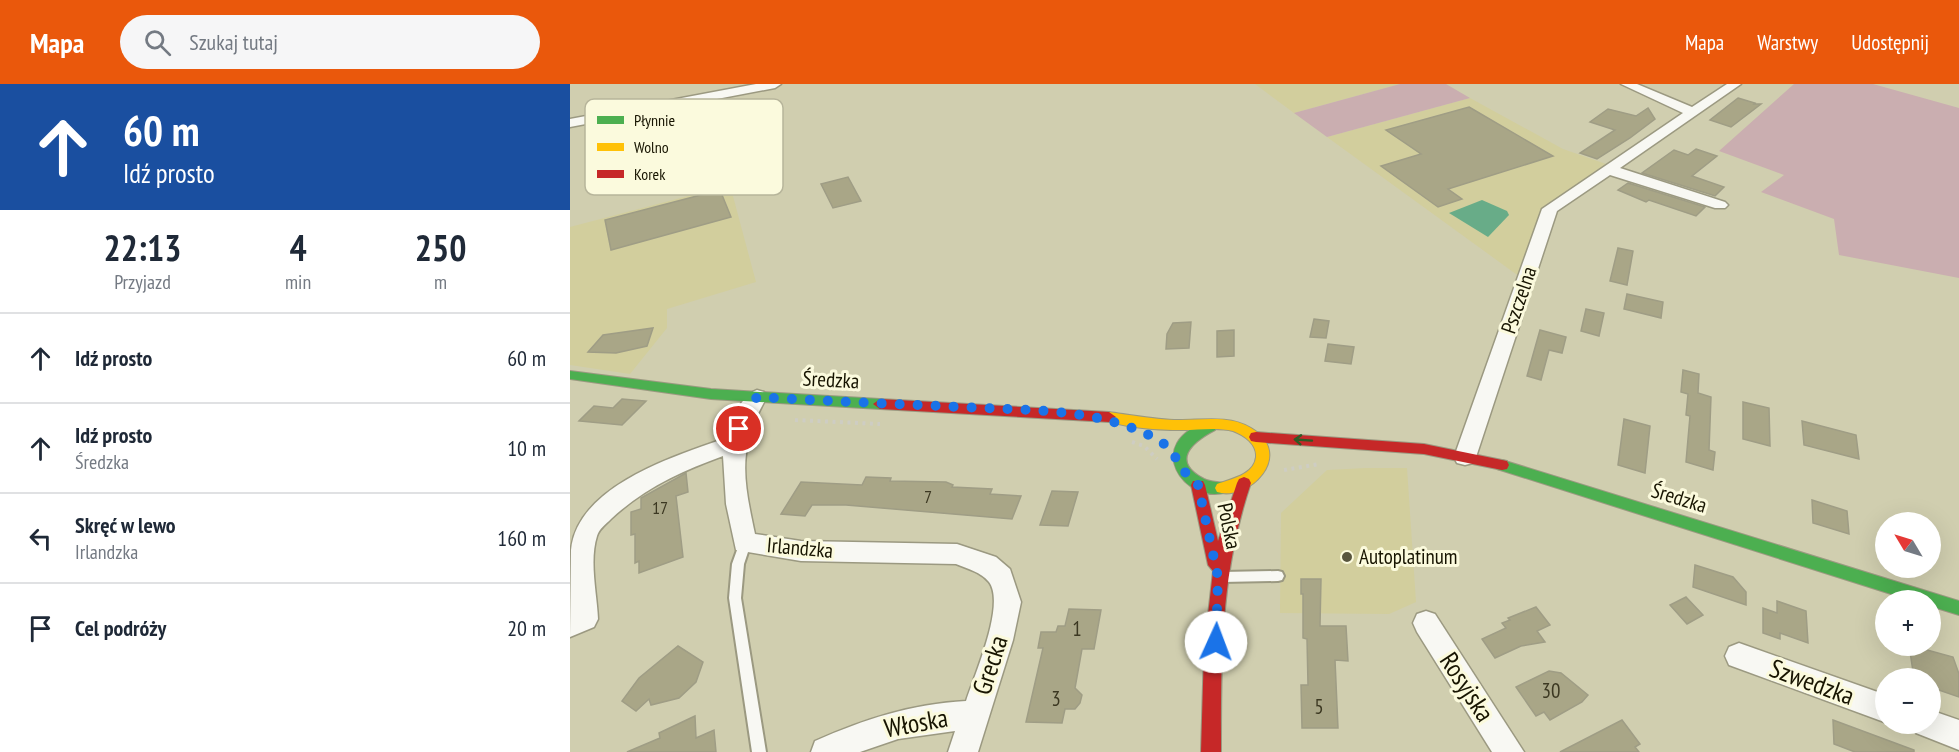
<!DOCTYPE html>
<html lang="pl">
<head>
<meta charset="utf-8">
<style>
	body { margin:0; font-family:"PT Sans Narrow",sans-serif; background:#f6f6f7; color:#1f2937; height:100vh; display:flex; flex-direction:column; font-size:22px; white-space:nowrap }
	* { box-sizing:border-box; margin:0 }
	p { font-size:20px; color:#747a83 }
	.icon { flex:none; width:33px; height:33px; fill:none; stroke:currentColor; stroke-width:2; stroke-linecap:round; stroke-linejoin:round }
	.map { position:relative; flex:1; overflow:hidden }
	.sheet { display:flex; flex-direction:column; background:#fff; width:570px }
	.sheet>* { flex:none }
	.top-card { background:#1a4fa0; color:#fff; overflow:hidden }
	.needle { width:39px; rotate:308deg }
	.buttons { position:absolute; left:1305px; top:428px; display:grid; gap:12px }
	.buttons a { display:grid; place-items:center; width:66px; height:66px; border-radius:50%; background:#fff; box-shadow:0 6px 24px #0002; font-size:30px }
	.pin { position:absolute; display:grid; place-items:center; width:51px; height:51px; color:#fff; margin:-26px; border:3px solid #fff; border-radius:50%; box-shadow:0 2px 6px #0007 }
	.me { position:absolute; width:66px; margin:-33px; rotate:2deg; stroke-linejoin:round; filter:drop-shadow(0 0 4px #0008) }
	.turn { display:flex; align-items:center; gap:21px; height:126px; padding:0 24px; font-size:27px }
	.turn .icon { width:78px; height:78px; stroke-width:2.5 }
	.turn b { display:block; font-size:42px; line-height:51px }
	.eta { display:flex; justify-content:space-evenly; align-items:center; height:102px; text-align:center }
	.eta b { font-size:36px; font-weight:700; line-height:42px }
	ul { padding:0; list-style:none }
	li { display:flex; align-items:center; gap:18px; height:90px; padding:0 24px; border-top:2px solid #e0e1e3 }
	li div { flex:1 }
	li b { display:block; font-size:22px }
	li em { font-style:normal }
	header { display:flex; align-items:center; gap:36px; box-sizing:border-box; height:84px; padding:0 30px; background:#ea580c; color:#fff }
	header strong { font-size:28px }
	nav { display:flex; gap:33px; margin-inline-start:auto; font-size:21px }
	.search { width:420px; height:54px; background:#f6f6f7; display:flex; align-items:center; gap:15px; box-sizing:border-box; padding:0 21px; border-radius:33px; color:#747a83; font-size:22px }
	main { display:flex; flex:1; min-height:0 }
	.map>svg:first-child { display:block }
</style>
</head>
<body>
<header>
<strong>Mapa</strong>
<div class="search"><svg class="icon" aria-label="search" viewBox="0 0 24 24"><circle cx="10" cy="10" r="6"/><path d="M15 15l6 6"/></svg>Szukaj tutaj</div>
<nav><a>Mapa</a><a>Warstwy</a><a>Udostępnij</a></nav>
</header>
<main>
<section class="sheet">
<div class="top-card">
<div class="turn"><svg class="icon" aria-label="ahead" viewBox="0 0 24 24"><path d="M12 20V5M6 11l6-6 6 6"/></svg><div><b>60 m</b>Idź prosto</div></div>
</div>
<div class="eta">
<div><b>22:13</b><p>Przyjazd</p></div>
<div><b>4</b><p>min</p></div>
<div><b>250</b><p>m</p></div>
</div>
<ul>
<li><svg class="icon" aria-label="ahead" viewBox="0 0 24 24"><path d="M12 20V5M6 11l6-6 6 6"/></svg><div><b>Idź prosto</b></div><em>60 m</em></li>
<li><svg class="icon" aria-label="ahead" viewBox="0 0 24 24"><path d="M12 20V5M6 11l6-6 6 6"/></svg><div><b>Idź prosto</b><p>Średzka</p></div><em>10 m</em></li>
<li><svg class="icon" aria-label="left" viewBox="0 0 24 24"><path d="M17 20v-9H6M10 6l-5 5 5 5"/></svg><div><b>Skręć w lewo</b><p>Irlandzka</p></div><em>160 m</em></li>
<li><svg class="icon" aria-label="arrive" viewBox="0 0 24 24"><path d="M6 21V4h12l-3 4 3 4H6"/></svg><div><b>Cel podróży</b></div><em>20 m</em></li>
</ul>
</section>
<div class="map">
<svg width="1389" height="668" viewBox="0 0 1389 668">
	<rect width="100%" height="100%" fill="#d0ceaf"/>
	<g fill="#d2ce9d">
		<path d="M 685,0 L 830,0 L 724,29 Z"/>
		<path d="M 900,14 L 993,65 L 1036,80 L 977,122 L 950,193 L 757,53 Z"/>
		<path d="M 160,101 L 186,198 L 97,225 L 97,244 L 60,290 L 0,281 L 0,143 Z"/>
		<path d="M 796,384 L 837,384 L 846,518 L 819,530 L 710,529 L 711,429 L 757,386 Z"/>
	</g>
	<g fill="#caaeb0">
		<path d="M 830,0 L 876,0 L 900,14 L 757,53 L 724,29 Z"/>
		<path d="M 1224,0 L 1303,0 L 1389,24 L 1389,194 L 1269,171 L 1264,135 L 1191,108 L 1214,91 L 1149,67 Z"/>
	</g>
	<path fill="#68ac88" d="M 912,116 L 937,127 L 939,131 L 918,153 L 879,129 Z"/>
	<g fill="#a9a687" stroke="#9f9d85" stroke-width="1.5">
		<path d="M 1168,14 L 1185,19 L 1184,20 L 1191,20 L 1161,43 L 1140,36 Z"/>
		<path d="M 899,23 L 983,72 L 878,105 L 892,115 L 868,123 L 811,82 L 851,70 L 816,46 Z"/>
		<path d="M 1078,24 L 1085,35 L 1060,54 L 1027,75 L 1010,69 L 1045,46 L 1020,38 L 1038,25 L 1066,32 Z"/>
		<path d="M 1126,65 L 1147,72 L 1122,92 L 1154,103 L 1145,112 L 1072,89 L 1104,66 L 1118,71 Z"/>
		<path d="M 278,93 L 291,117 L 263,124 L 251,100 Z"/>
		<path d="M 1058,99 L 1135,123 L 1126,132 L 1079,116 L 1076,118 L 1048,106 Z"/>
		<path d="M 150,106 L 161,133 L 41,166 L 35,136 Z"/>
		<path d="M 1048,164 L 1063,167 L 1057,201 L 1040,197 Z"/>
		<path d="M 1057,210 L 1093,218 L 1091,234 L 1054,225 Z"/>
		<path d="M 1016,225 L 1034,229 L 1029,252 L 1011,247 Z"/>
		<path d="M 744,235 L 759,237 L 756,254 L 740,253 Z"/>
		<path d="M 621,238 L 619,264 L 596,265 L 597,250 L 603,239 Z"/>
		<path d="M 83,244 L 77,262 L 46,269 L 18,268 L 33,251 Z"/>
		<path d="M 664,246 L 664,272 L 647,273 L 647,247 Z"/>
		<path d="M 970,246 L 996,253 L 992,269 L 979,266 L 971,296 L 957,292 Z"/>
		<path d="M 758,260 L 784,263 L 781,280 L 755,277 Z"/>
		<path d="M 1113,286 L 1129,290 L 1128,309 L 1141,313 L 1139,366 L 1145,368 L 1143,386 L 1116,378 L 1120,332 L 1116,331 L 1118,310 L 1111,308 Z"/>
		<path d="M 52,315 L 76,317 L 52,341 L 9,337 L 24,322 L 43,324 Z"/>
		<path d="M 1173,318 L 1199,324 L 1200,362 L 1173,355 Z"/>
		<path d="M 1054,335 L 1080,342 L 1075,389 L 1048,381 Z"/>
		<path d="M 1232,337 L 1286,351 L 1289,375 L 1234,361 Z"/>
		<path d="M 116,389 L 118,408 L 106,412 L 113,473 L 69,489 L 69,477 L 65,479 L 65,450 L 61,451 L 61,428 L 71,425 L 71,414 Z"/>
		<path d="M 296,393 L 321,394 L 320,397 L 376,398 L 383,401 L 382,403 L 422,405 L 420,410 L 451,412 L 442,435 L 276,421 L 242,421 L 235,432 L 211,430 L 231,398 L 292,401 Z"/>
		<path d="M 482,407 L 508,408 L 498,442 L 470,441 Z"/>
		<path d="M 1242,416 L 1277,427 L 1279,450 L 1243,439 Z"/>
		<path d="M 1125,481 L 1163,493 L 1176,508 L 1176,521 L 1123,503 Z"/>
		<path d="M 731,495 L 751,495 L 750,542 L 776,542 L 778,577 L 765,576 L 768,644 L 732,644 L 731,601 L 738,601 L 737,555 L 733,554 L 733,510 L 731,510 Z"/>
		<path d="M 1116,513 L 1133,531 L 1117,540 L 1100,521 Z"/>
		<path d="M 1207,517 L 1236,527 L 1238,559 L 1210,549 L 1210,555 L 1193,549 L 1193,524 L 1207,529 Z"/>
		<path d="M 966,523 L 980,541 L 967,547 L 975,558 L 951,562 L 925,574 L 912,555 L 936,544 L 932,539 L 940,536 L 938,534 Z"/>
		<path d="M 499,525 L 531,526 L 524,565 L 512,565 L 505,604 L 512,611 L 510,619 L 505,625 L 495,625 L 492,639 L 456,638 L 473,564 L 468,564 L 471,548 L 486,548 L 488,542 L 495,542 Z"/>
		<path d="M 1339,561 L 1383,573 L 1389,590 L 1389,613 L 1360,603 L 1360,594 L 1344,594 Z"/>
		<path d="M 108,562 L 133,578 L 126,598 L 109,614 L 81,621 L 79,615 L 66,627 L 52,617 L 69,594 Z"/>
		<path d="M 979,587 L 991,589 L 1018,611 L 1012,618 L 980,636 L 974,628 L 966,632 L 946,603 Z"/>
		<path d="M 125,632 L 126,654 L 144,646 L 146,668 L 57,668 L 90,654 L 89,649 Z"/>
		<path d="M 1052,636 L 1070,660 L 1065,663 L 1069,668 L 990,668 Z"/>
		<path d="M 1263,636 L 1344,666 L 1344,668 L 1285,668 L 1264,660 Z"/>
	</g>
	<g fill="none" stroke-linecap="round" stroke-linejoin="round">
		<defs>
			<g id="lane">
				<path d="M 175,454 L 179,455 L 181,459 L 174,480 L 171,514 L 196,668 L 182,668 L 159,514 L 162,480 L 171,455 Z"/>
				<path d="M 708,487 L 712,488 L 714,492 L 712,496 L 708,497 L 652,498 L 648,497 L 646,493 L 648,489 L 652,488 Z"/>
			</g>
			<g id="street">
				<path d="M 186,0 L 211,0 L 205,4 L 0,43 L 0,35 Z"/>
				<path d="M 1051,0 L 1067,0 L 1122,23 L 1157,0 L 1171,0 L 1050,84 L 1155,118 L 1158,121 L 1155,124 L 1145,124 L 1040,91 L 987,127 L 906,373 L 903,379 L 895,381 L 887,379 L 884,373 L 972,125 L 1113,29 Z"/>
				<path d="M 187,306 L 194,308 L 197,313 C 167,364 173,394 185,450 L 231,457 L 387,460 L 426,473 L 440,485 L 451,518 L 443,556 L 408,668 L 378,668 L 385,647 L 328,655 L 290,668 L 241,668 L 245,657 C 295,635 341,620 396,617 C 404,592 436,520 419,498 C 411,488 398,485 386,480 L 231,477 L 166,466 L 156,420 L 153,372 C 112,387 74,404 41,435 C 36,440 29,445 27,452 C 19,477 27,510 28,535 L 24,543 L 0,553 L 1,466 C 7,402 105,372 156,354 C 160,338 171,311 187,306 Z"/>
				<path d="M 856,527 L 865,530 L 954,668 L 922,668 L 847,548 L 843,539 L 847,530 Z"/>
				<path d="M 1169,559 L 1316,611 L 1317,639 L 1159,581 L 1155,572 L 1159,563 Z"/>
				<path d="M 1360,626 L 1389,636 L 1389,666 L 1346,649 L 1341,639 L 1360,639 Z"/>
			</g>
			<g id="fast">
				<path d="M 0,287 L 141,305 L 310,315 L 317,320 L 310,325 L 141,315 L 0,295 Z"/>
				<path d="M 640,337 L 647,342 L 645,346 C 622,358 600,377 634,395 C 642,399 650,397 657,400 L 659,404 L 657,408 C 615,422 570,358 640,337 Z"/>
				<path d="M 932,376 L 1389,517 L 1389,531 L 1360,522 L 1360,516 L 1340,516 L 927,385 L 925,381 L 927,377 Z"/>
			</g>
			<path id="slow" d="M 539,328 C 560,331 582,335 604,336 C 629,337 658,330 681,344 C 726,371 678,418 647,408 L 645,404 L 647,400 C 661,395 684,391 686,373 C 687,360 674,351 663,347 C 647,343 629,346 612,346 C 587,346 558,344 534,336 L 532,333 Z"/>
			<g id="jam">
				<path d="M 310,315 L 539,328 L 546,333 L 539,338 L 310,325 L 303,320 Z"/>
				<path d="M 686,348 L 854,360 L 932,376 L 937,377 L 939,381 L 937,385 L 932,386 L 854,370 L 686,358 L 681,357 L 679,353 L 681,349 Z"/>
				<path d="M 674,393 L 679,395 L 681,399 C 650,490 651,573 651,668 L 631,668 L 634,566 L 643,487 L 638,481 L 621,401 L 623,397 L 633,397 L 635,401 L 648,457 L 667,399 L 669,395 Z"/>
			</g>
		</defs>
		<use href="#lane" stroke="#9b9981" stroke-width="4"/>
		<use href="#street" stroke="#9b9981" stroke-width="3"/>
		<use href="#fast" stroke="#9b9981" stroke-width="2"/>
		<use href="#slow" stroke="#9b9981" stroke-width="2"/>
		<use href="#jam" stroke="#9b9981" stroke-width="2"/>
		<g stroke="#cecdc3" stroke-width="4" stroke-dasharray="3 4.5" stroke-linecap="butt">
			<path d="M 225,336 L 310,340"/>
			<path d="M 562,358 L 574,362 L 587,375"/>
			<path d="M 714,386 L 750,380"/>
		</g>
		<use href="#lane" fill="#f8f8f3" fill-rule="evenodd"/>
		<use href="#street" fill="#f8f8f3" fill-rule="evenodd"/>
		<use href="#fast" fill="#4caf50" fill-rule="evenodd"/>
		<use href="#slow" fill="#ffc107" fill-rule="evenodd"/>
		<use href="#jam" fill="#c62828" fill-rule="evenodd"/>
	</g>
	<defs><path id="oneway-shaft" d="M-6 0H5M1.5-3L5.5 0L1.5 3" fill="none" stroke-width="1.6" stroke-linecap="round" stroke-linejoin="round" transform="scale(1.5)"/></defs>
	<use stroke="#2f5a25" href="#oneway-shaft" transform="translate(733 356) rotate(-176)"/>
	<g fill="none" stroke-linecap="round" stroke-linejoin="round">
		<path stroke="#1a73e8" stroke-width="10" stroke-dasharray="0 18" d="M 169,345 L 174,330 L 187,313 C 256,317 324,320 392,323 C 458,327 523,323 583,353 C 608,365 607,386 628,401 L 648,493 L 646,558"/>
	</g>
	<circle fill="#58553e" stroke="#fbfadd" stroke-width="2" cx="777" cy="473" r="6"/>
	<g text-anchor="middle" stroke-width="6" stroke-linejoin="round" paint-order="stroke">
		<g font-size="18" fill="#3c3822">
			<text x="358" y="419">7</text>
			<text x="90" y="430">17</text>
		</g>
		<g font-size="21" fill="#171401" stroke="#fbfadd">
			<text transform="translate(949 216) rotate(-71)" y="7">Pszczelna</text>
			<text transform="translate(261 296) rotate(3)" y="7">Średzka</text>
			<text transform="translate(1109 414) rotate(17)" y="7">Średzka</text>
			<text transform="translate(659 442) rotate(78)" y="7">Polska</text>
			<text transform="translate(230 464) rotate(5)" y="7">Irlandzka</text>
		</g>
		<g font-size="21" fill="#171401" stroke="#fbfadd" text-anchor="start">
			<text x="789" y="480">Autoplatinum</text>
		</g>
		<g font-size="21" fill="#3c3822">
			<text x="507" y="552">1</text>
			<text x="981" y="614">30</text>
			<text x="486" y="622">3</text>
			<text x="749" y="630">5</text>
		</g>
		<g font-size="26" fill="#171401" stroke="#fbfadd">
			<text transform="translate(420 581) rotate(-72)" y="9">Grecka</text>
			<text transform="translate(1242 598) rotate(20)" y="9">Szwedzka</text>
			<text transform="translate(897 603) rotate(57)" y="9">Rosyjska</text>
			<text transform="translate(346 639) rotate(-10)" y="9">Włoska</text>
		</g>
	</g>
	<rect x="15" y="15" width="198" height="96" rx="9" fill="#fbfadd" stroke="#b7b59b" stroke-width="1.5"/>
	<rect x="27" y="32" width="27" height="8" fill="#4caf50"/>
	<rect x="27" y="59" width="27" height="8" fill="#ffc107"/>
	<rect x="27" y="86" width="27" height="8" fill="#c62828"/>
	<g font-size="16" fill="#171401">
		<text x="64" y="42">Płynnie</text>
		<text x="64" y="69">Wolno</text>
		<text x="64" y="96">Korek</text>
	</g>
</svg>
<div class="buttons">
<a><svg class="needle" viewBox="-14 -14 28 28"><path d="M0-13l5 13h-10z" fill="#e53935"/><path d="M0 13l5-13h-10z" fill="#747a83"/></svg></a>
<a>+</a>
<a>−</a>
</div>
<div class="pin" style="left:169px;top:345px;background:#d93025"><svg class="icon" aria-label="arrive" viewBox="0 0 24 24"><path d="M6 21V4h12l-3 4 3 4H6"/></svg></div>
<svg class="me" style="left:646px;top:558px" viewBox="-20 -20 40 40"><circle r="19" fill="#fff"/><path d="M0-13L10 11 0 6-10 11z" fill="#1a73e8"/></svg>
</div>
</main>
</body>
</html>
